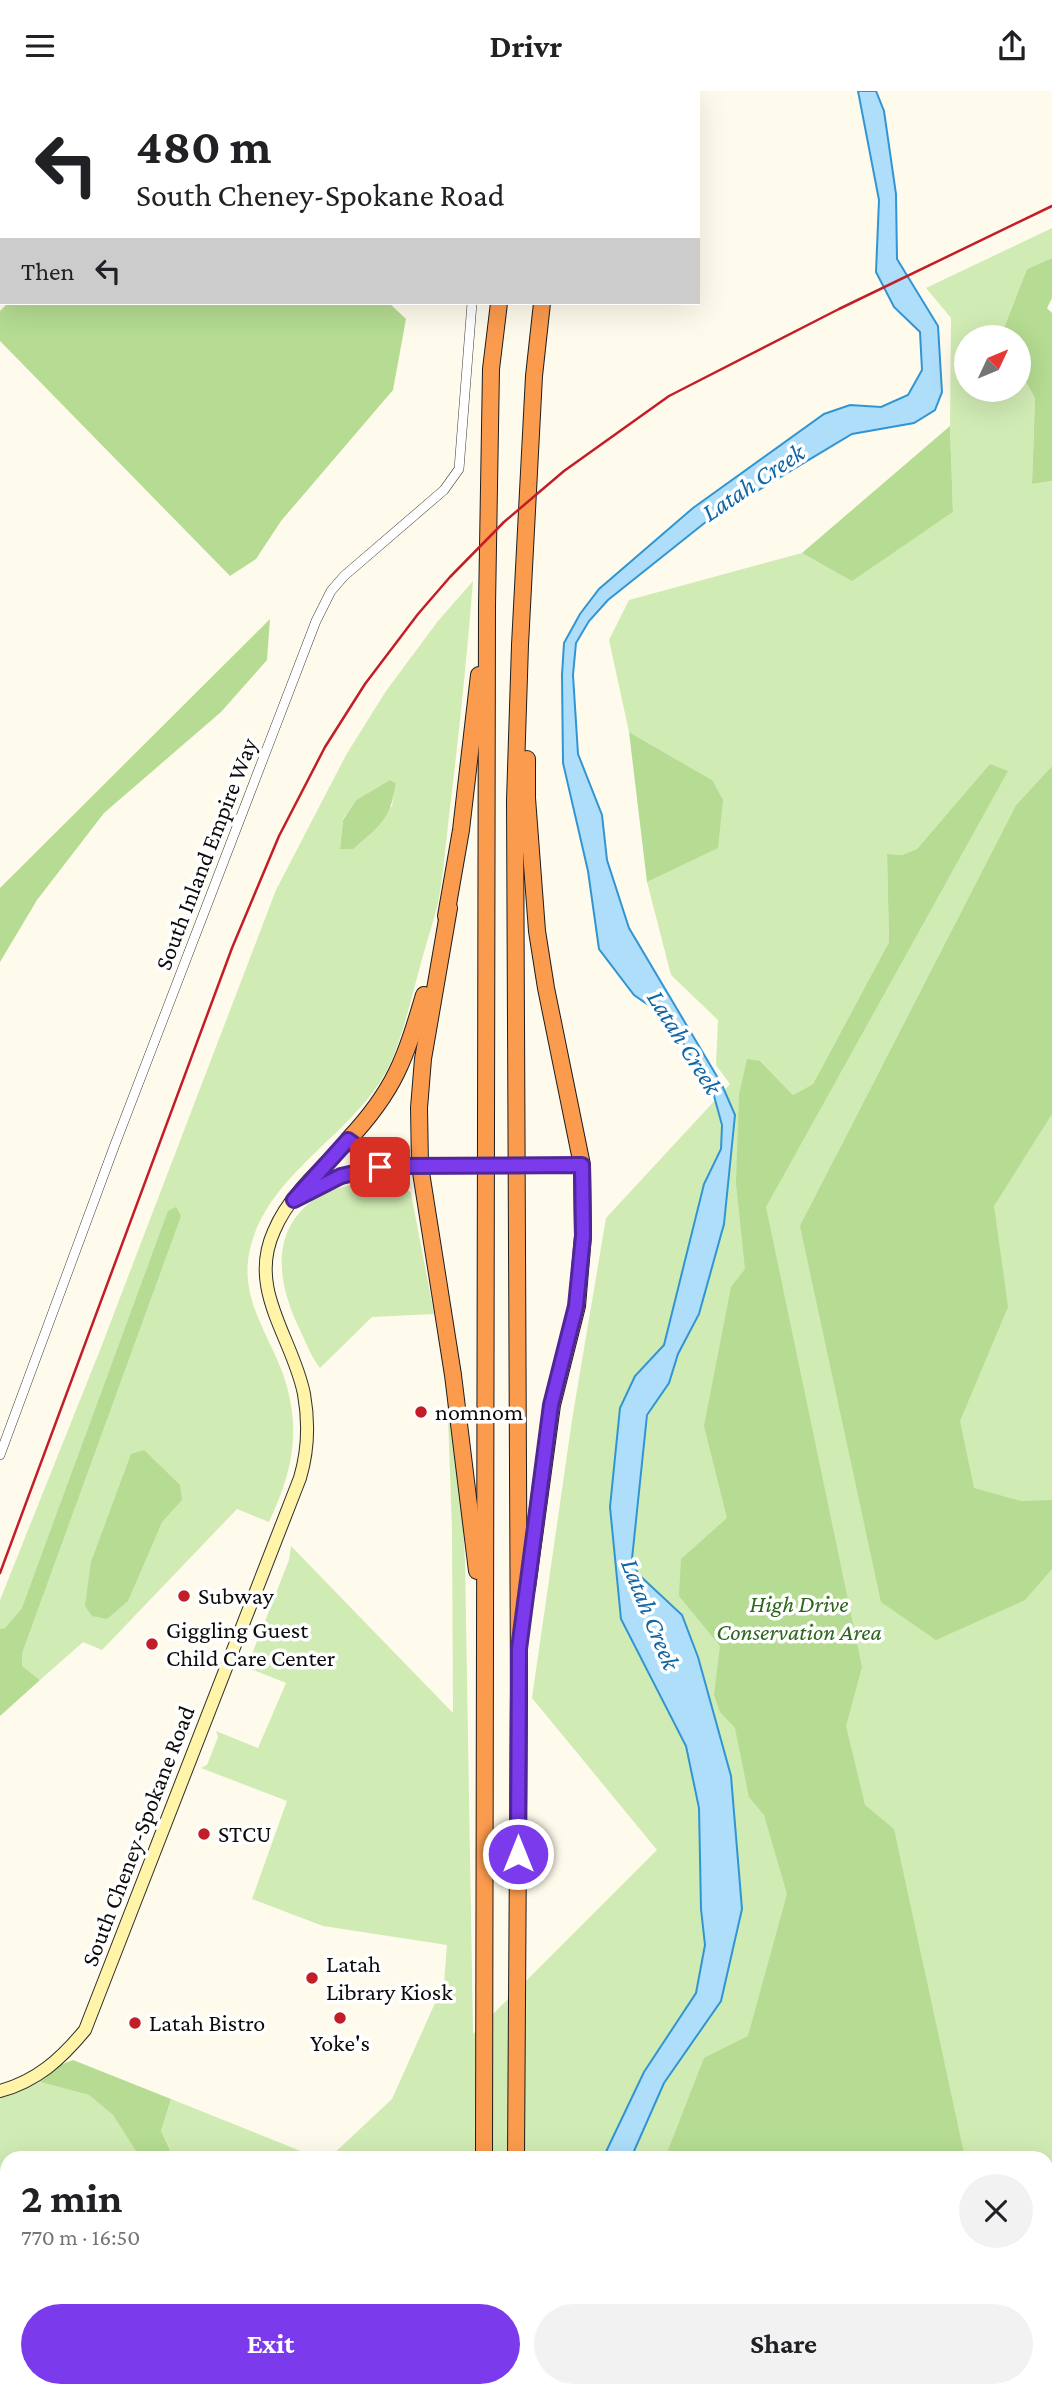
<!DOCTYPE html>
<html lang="en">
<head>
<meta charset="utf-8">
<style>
	body { margin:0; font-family:"Crimson Pro",serif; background:#f2f2f2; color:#202124; height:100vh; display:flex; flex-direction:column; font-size:26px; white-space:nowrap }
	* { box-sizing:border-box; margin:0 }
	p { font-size:23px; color:#757577 }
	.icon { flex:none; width:38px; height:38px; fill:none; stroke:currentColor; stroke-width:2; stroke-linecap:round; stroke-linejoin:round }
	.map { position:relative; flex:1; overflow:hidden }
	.details { position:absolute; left:0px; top:2060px; width:1054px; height:247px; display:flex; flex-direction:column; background:#fff; border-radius:21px 21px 0 0; box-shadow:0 7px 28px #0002 }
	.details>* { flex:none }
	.hud { position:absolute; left:0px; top:0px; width:700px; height:214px; box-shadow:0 7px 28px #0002; background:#fff; color:#202124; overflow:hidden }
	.needle { width:46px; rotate:46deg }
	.controls { position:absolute; left:954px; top:234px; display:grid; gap:14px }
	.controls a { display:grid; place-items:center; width:77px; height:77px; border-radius:50%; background:#fff; box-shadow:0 7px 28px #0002; font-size:35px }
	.pin { position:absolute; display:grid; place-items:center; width:60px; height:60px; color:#fff; margin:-30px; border-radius:14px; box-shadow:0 4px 10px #0006 }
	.me { position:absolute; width:77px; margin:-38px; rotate:0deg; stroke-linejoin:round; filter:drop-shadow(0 0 5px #0008) }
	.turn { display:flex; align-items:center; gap:24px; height:147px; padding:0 21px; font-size:32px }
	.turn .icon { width:91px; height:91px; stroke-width:2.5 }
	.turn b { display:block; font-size:49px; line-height:60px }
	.then { display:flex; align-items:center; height:66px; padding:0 21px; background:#0003; gap:14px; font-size:26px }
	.round { display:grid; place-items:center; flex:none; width:74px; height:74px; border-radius:37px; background:#f2f2f2 }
	.summary { display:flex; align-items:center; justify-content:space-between; height:119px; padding:0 21px }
	h1 { font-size:42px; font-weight:700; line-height:52px }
	.primary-button { display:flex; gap:14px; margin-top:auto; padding:14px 21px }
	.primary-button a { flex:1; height:80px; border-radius:42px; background:#7c3aed; color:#fff; font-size:28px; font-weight:700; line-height:80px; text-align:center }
	.primary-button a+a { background:#f2f2f2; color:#202124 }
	header { display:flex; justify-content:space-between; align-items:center; height:91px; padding:0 21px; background:#fff; font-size:32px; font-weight:700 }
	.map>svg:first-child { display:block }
</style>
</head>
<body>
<header><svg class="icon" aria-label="menu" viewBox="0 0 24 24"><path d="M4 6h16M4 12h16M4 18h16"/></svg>Drivr<svg class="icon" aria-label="share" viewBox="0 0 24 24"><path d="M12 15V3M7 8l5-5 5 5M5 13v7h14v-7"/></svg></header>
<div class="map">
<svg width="1052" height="2306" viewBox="0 0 1052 2306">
	<rect width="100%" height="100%" fill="#fffbec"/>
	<g fill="#d1ebb4" fill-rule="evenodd">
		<path d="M 1052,137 L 1052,167 L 1027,178 L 1000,247 L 966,247 L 966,299 L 1018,299 L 1019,279 L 1035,307 L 1032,393 L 1052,390 L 1052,675 L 1016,714 L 836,1065 L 1052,890 L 1052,2306 L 519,2306 L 498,2300 L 1046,2300 L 1046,2067 L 329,2067 L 392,2008 L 444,1892 L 447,1854 L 323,1835 L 252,1808 L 287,1710 L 201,1677 L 207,1674 L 218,1646 L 216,1640 L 258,1657 L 286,1592 L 243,1575 L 252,1563 L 289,1469 L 291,1455 L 453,1622 L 452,1437 L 447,1299 L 461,1396 L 465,1469 L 473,1943 L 657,1759 L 532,1607 L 572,1329 L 606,1127 L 730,993 L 716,974 L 718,929 L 671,884 L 647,791 L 717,757 L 712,689 L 629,641 L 609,549 L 629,509 L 802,462 L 852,489 L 953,421 L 950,335 L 951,227 L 926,197 ZM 990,674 L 809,1037 L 760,970 L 793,1004 L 813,993 L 889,851 L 887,763 L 902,764 L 917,758 Z"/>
		<path d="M 473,490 C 467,566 459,642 450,717 C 446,748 444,781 438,812 C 432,836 424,859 418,883 C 409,915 402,949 387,979 C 352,1045 268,1082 250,1158 C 239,1206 267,1240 283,1283 C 302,1338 293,1380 269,1431 L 237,1418 L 102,1559 L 83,1551 L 40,1589 L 22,1575 L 22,1517 L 5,1537 L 0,1538 L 0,1509 L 100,1259 L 276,799 L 346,664 L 386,600 L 438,530 ZM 390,689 L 396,692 L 392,715 L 340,757 L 343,728 L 356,709 Z"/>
		<path d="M 357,1092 C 376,1092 397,1087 411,1102 L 434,1223 L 372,1226 L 320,1277 C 311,1266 306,1251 300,1239 C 278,1194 268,1140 316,1107 C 328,1099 343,1096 357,1092 Z"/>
		<path d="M 40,1991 L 89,2004 L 113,2024 L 142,2067 L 7,2067 L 7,2125 L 0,2123 L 0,2006 L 14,2003 Z"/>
		<path d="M 171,2008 L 318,2067 L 170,2067 L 173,2064 L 161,2040 Z"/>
		<path d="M 310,2300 L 475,2300 L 475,2306 L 309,2306 Z"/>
	</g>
	<g fill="#b5dc92">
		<path d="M 0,0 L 319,0 L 2,2 L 0,42 Z"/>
		<path d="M 1052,167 L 1052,207 L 1047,217 L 1052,222 L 1052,390 L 1032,393 L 1035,307 L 1019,279 L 1018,247 L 1000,247 L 1027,178 Z"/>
		<path d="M 8,212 L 389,212 L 406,228 L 393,299 L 281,430 L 256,468 L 230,485 L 0,250 L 0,220 Z"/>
		<path d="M 950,335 L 953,421 L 852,490 L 802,462 Z"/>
		<path d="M 270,528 L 267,569 L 221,621 L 104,722 L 37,809 L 0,871 L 0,797 Z"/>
		<path d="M 629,641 L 712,689 L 723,709 L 718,757 L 647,791 Z"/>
		<path d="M 990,673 L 1008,680 L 766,1116 L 862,1576 L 846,1635 L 865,1714 L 894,1738 L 965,2067 L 665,2067 L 704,1967 L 748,1945 L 787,1803 L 764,1724 L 749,1706 L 735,1637 L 720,1621 L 714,1604 L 720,1555 L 679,1505 L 681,1468 L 727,1427 L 704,1335 L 731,1196 L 745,1178 L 736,1092 L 739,1004 L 747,968 L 760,970 L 793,1004 L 813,993 L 889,851 L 887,763 L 902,764 L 917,758 Z"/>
		<path d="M 1052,675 L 1052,1023 L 994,1115 L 1008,1216 L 960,1330 L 974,1397 L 1021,1410 L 1052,1409 L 1052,1478 L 1025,1509 L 936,1549 L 881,1511 L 800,1135 L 1016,714 Z"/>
		<path d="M 390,689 L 396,692 C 390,730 380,734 353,758 L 340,758 L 343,729 L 356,709 Z"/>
		<path d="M 176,1116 L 181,1125 L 22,1562 L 22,1575 L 40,1589 L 0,1625 L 0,1538 L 5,1537 L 22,1517 L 168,1120 Z"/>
		<path d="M 144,1359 L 180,1394 L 182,1409 L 162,1431 L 128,1510 L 107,1528 L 92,1525 L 85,1515 L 91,1471 L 131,1363 Z"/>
		<path d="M 73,1969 L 171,2008 L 161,2040 L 173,2065 L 170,2067 L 140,2066 L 113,2024 L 89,2004 L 40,1991 L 60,1974 Z"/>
		<path d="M 1052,2128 L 1052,2306 L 1043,2306 L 1041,2300 L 1046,2300 L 1046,2140 L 1048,2131 Z"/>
		<path d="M 605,2300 L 1015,2300 L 1017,2306 L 604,2306 Z"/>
	</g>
	<path fill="#aedef9" stroke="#3295d3" stroke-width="2" d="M 858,0 L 876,0 L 884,20 L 896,103 L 897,168 L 938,235 L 942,301 L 935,319 L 914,332 L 852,343 L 707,430 L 608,509 L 589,530 L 576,552 L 573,584 L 578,663 L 602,724 L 607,769 L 629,837 L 722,994 L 735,1024 L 724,1133 L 699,1223 L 678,1263 L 669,1292 L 647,1324 L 632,1468 L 638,1483 L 682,1524 L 698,1566 L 731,1685 L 742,1818 L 721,1910 L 664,1992 L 631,2067 L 603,2067 L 644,1981 L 696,1902 L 705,1854 L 701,1818 L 699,1717 L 686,1655 L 621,1528 L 610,1416 L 620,1317 L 635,1285 L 664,1254 L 704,1093 L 721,1058 L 722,1034 L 714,1005 L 670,929 L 634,904 L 599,858 L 588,780 L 563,672 L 562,584 L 564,552 L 580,523 L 599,498 L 693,417 L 824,323 L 850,314 L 881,316 L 908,304 L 922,279 L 920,241 L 894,216 L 876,181 L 879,109 Z"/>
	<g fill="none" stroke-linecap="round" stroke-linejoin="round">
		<path stroke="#3295d3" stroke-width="2.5" d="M 0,2103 L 7,2103"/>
		<defs>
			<g id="street">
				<path d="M 439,2 L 440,0"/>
				<path d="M 514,2 L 515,0"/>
				<path d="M 646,2 L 647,0"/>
				<path d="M 0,1364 L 114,1056 L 316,530 L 331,500 L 344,485 L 444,399 L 459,378 L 472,212"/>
				<path d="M 0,2185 L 7,2187"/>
				<path d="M 0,2294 L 7,2291"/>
				<path d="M 259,2306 L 260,2300"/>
			</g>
			<g id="secondary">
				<path d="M 552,1075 L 582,1074"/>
				<path d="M 300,1106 C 351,1076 382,1076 440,1075"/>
				<path d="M 0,2000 C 37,1990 61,1968 85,1939 L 300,1387 C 308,1360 309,1331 304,1303 C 293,1247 247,1199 274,1140 C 289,1104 322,1076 348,1049 L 363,1060 L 396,1075"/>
			</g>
			<g id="highway">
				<path d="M 544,2 L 544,0"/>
				<path d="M 585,2 L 586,0"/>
				<path d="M 449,817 L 423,968 L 419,1017 L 420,1075 L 453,1284 L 477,1480"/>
				<path d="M 446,825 L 461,739 L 479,584"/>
				<path d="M 348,1049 C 395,999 405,968 424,904"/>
				<path d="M 527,1497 L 552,1314 L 577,1215 L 583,1145 L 582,1074 L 546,897 L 537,840 L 527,707 L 527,668"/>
				<path d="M 484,2067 L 487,515 L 491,278 L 499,212"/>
				<path d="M 516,2067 L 519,1600 L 515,709 L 520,554 L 534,285 L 542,212"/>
				<path d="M 485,2300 L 485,2306"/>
				<path d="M 514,2300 L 514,2306"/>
			</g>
		</defs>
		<use href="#street" stroke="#3f3f3f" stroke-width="10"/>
		<use href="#secondary" stroke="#2e2e2e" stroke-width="14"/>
		<use href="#highway" stroke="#1d1d1d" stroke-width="18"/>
		<use href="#street" stroke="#fff" stroke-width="9"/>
		<use href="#secondary" stroke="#fff4a7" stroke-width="12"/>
		<use href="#highway" stroke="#fb9b4e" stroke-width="16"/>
		<path stroke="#c31e28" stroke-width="2.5" d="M 0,1482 L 232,857 L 279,745 L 325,656 L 365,593 L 418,523 L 450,486 L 504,431 L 564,380 L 669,305 L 839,218 L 1052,115"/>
		<defs>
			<path id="secondary-bridge" d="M 440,1075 L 552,1075"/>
		</defs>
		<use href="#secondary-bridge" stroke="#2e2e2e" stroke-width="14" stroke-linecap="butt"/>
		<use href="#secondary-bridge" stroke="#fff4a7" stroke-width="12"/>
	</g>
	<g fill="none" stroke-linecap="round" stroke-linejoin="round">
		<defs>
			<path id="route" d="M 380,1076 L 341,1085 L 294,1109 L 348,1049 L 363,1060 L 396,1075 L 582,1074 L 583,1145 L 576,1215 L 551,1314 L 519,1558 L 518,1763"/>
		</defs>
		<use href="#route" stroke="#51269a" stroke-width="18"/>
		<use href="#route" stroke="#7c3aed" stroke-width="12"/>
	</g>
	<g fill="#c31e28" stroke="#fff" stroke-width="2.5">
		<circle cx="421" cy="1321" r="7"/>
		<circle cx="184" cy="1505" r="7"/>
		<circle cx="152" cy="1553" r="7"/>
		<circle cx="204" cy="1743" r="7"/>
		<circle cx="312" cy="1887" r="7"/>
		<circle cx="340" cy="1927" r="7"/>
		<circle cx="135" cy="1932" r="7"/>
	</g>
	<g text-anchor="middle" stroke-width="7" stroke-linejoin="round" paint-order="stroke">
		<g font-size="24" fill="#0c0c0c" stroke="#fff">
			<text transform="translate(206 763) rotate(-69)" y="8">South Inland Empire Way</text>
			<text transform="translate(138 1745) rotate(-69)" y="8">South Cheney-Spokane Road</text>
		</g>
		<g font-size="24" fill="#0c0c0c" stroke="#fff" text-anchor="start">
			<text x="435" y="1329">nomnom</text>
			<text x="198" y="1513">Subway</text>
			<text x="166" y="1547">Giggling Guest<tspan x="166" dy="28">Child Care Center</tspan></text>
			<text x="218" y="1751">STCU</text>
			<text x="326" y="1881">Latah<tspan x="326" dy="28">Library Kiosk</tspan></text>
			<text x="149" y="1940">Latah Bistro</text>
			<text x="340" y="1960" text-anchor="middle">Yoke's</text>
		</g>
		<g font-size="24" font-style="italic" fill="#2b671a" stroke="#fff">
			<text x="799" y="1521">High Drive<tspan x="799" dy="28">Conservation Area</tspan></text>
		</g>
		<g font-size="26" font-style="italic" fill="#1065a4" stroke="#fff">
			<text transform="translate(753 391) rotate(-34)" y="9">Latah Creek</text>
			<text transform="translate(685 951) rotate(58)" y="9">Latah Creek</text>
			<text transform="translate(651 1523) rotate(68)" y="9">Latah Creek</text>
		</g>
	</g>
</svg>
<div class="controls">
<a><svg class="needle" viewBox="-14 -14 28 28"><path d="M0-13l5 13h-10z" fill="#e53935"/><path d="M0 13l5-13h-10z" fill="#757577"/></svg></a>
</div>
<div class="pin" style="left:380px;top:1076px;background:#d93025"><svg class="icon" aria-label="arrive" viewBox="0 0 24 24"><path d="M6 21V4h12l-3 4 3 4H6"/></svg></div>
<svg class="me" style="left:518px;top:1763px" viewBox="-20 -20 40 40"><circle r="17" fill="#7c3aed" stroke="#fff" stroke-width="3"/><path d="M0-11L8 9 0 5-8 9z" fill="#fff"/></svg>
<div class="hud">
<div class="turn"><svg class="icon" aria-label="left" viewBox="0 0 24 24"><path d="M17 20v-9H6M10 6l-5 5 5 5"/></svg><div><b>480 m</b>South Cheney-Spokane Road</div></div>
<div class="then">Then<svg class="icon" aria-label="left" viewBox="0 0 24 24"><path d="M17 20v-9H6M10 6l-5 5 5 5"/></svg></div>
</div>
<section class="details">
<div class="summary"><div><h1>2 min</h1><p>770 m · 16:50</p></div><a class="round"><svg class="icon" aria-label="close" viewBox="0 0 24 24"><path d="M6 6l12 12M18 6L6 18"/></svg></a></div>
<div class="primary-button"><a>Exit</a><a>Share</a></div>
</section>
</div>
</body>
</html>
